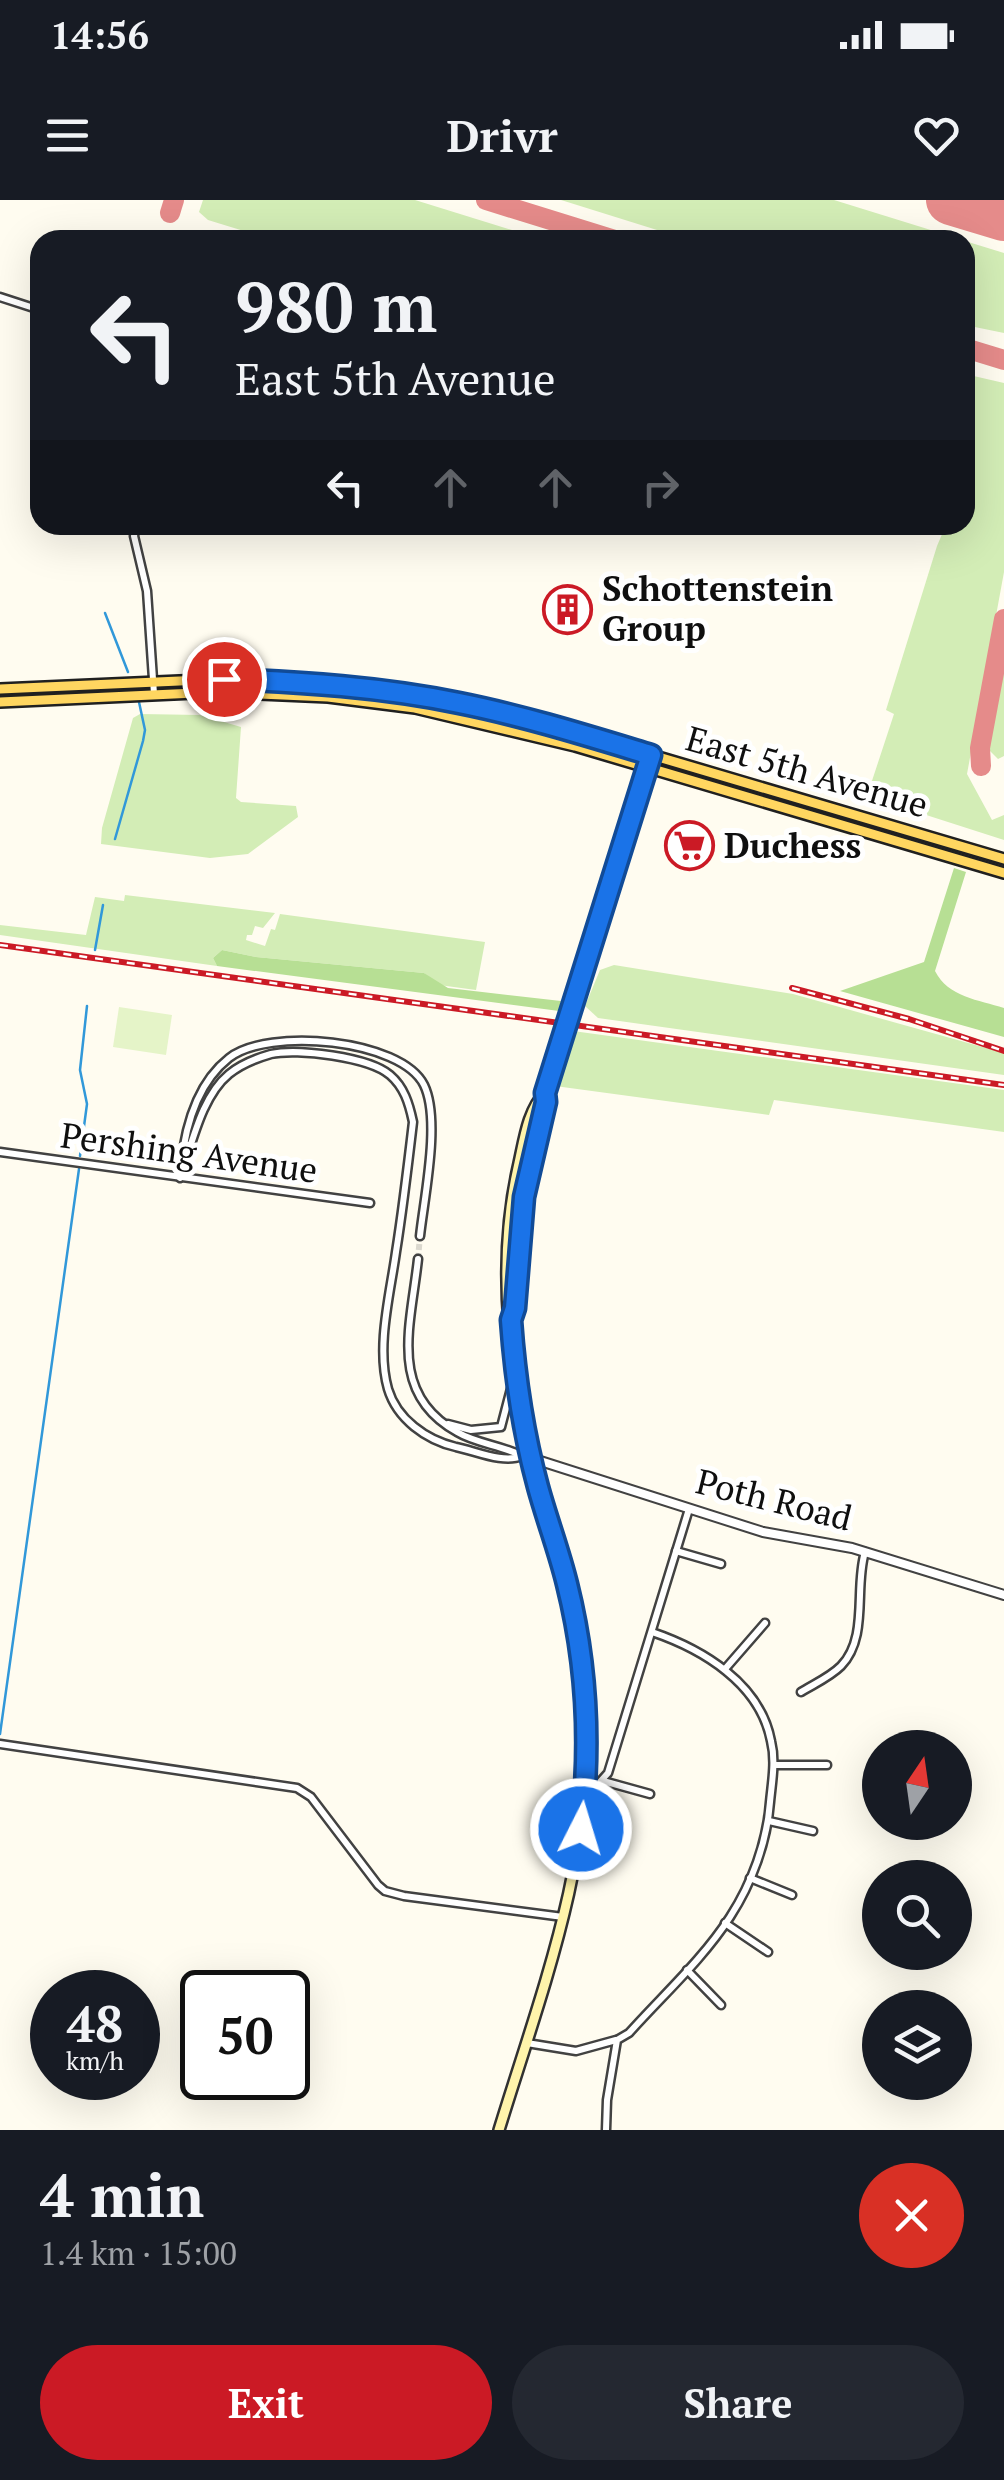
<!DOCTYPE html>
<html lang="en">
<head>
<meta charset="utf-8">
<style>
	body { margin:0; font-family:"PT Serif",serif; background:#242831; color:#f1f3f6; height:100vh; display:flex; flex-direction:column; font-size:38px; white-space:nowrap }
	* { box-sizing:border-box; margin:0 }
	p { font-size:32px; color:#9ea1a6 }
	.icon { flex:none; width:55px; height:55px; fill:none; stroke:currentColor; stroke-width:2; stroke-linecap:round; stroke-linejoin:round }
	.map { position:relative; height:1930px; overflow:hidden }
	.panel { display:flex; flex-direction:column; background:#171b24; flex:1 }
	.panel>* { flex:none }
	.guide { position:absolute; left:30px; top:30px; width:945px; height:305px; border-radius:30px; box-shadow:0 10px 40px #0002; background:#171b24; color:#f1f3f6; overflow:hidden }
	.needle { width:65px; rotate:13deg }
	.fabs { position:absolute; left:862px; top:1530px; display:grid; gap:20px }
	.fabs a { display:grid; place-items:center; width:110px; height:110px; border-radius:50%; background:#171b24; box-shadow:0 10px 40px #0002; font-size:50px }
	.speed { position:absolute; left:30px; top:1770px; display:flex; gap:20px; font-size:50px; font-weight:700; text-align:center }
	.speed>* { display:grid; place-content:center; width:130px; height:130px; border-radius:50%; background:#171b24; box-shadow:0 10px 40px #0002; line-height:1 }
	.speed small { font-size:25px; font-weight:400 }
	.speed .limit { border:5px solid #111; border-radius:15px; background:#fff; color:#111 }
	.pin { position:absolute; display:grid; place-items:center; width:85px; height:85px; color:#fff; margin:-42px; border:5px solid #fff; border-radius:50%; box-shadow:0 2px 10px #0007 }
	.me { position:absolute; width:110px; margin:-55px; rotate:5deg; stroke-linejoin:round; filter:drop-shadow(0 0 8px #0008) }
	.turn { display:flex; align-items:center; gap:35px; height:210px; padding:0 40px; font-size:45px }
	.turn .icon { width:130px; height:130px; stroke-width:2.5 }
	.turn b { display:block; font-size:70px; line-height:85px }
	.lanes { display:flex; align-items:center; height:95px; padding:0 40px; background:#0003; justify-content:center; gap:50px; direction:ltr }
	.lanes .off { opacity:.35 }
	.round { display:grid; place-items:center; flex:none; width:105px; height:105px; border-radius:52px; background:#242831 }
	.head { display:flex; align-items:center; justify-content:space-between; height:170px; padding:0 40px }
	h1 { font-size:60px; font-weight:700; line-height:75px }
	.primary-button { display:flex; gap:20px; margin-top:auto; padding:20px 40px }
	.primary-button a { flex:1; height:115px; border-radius:60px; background:#cb1a25; color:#fff; font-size:40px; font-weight:700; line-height:115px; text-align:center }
	.primary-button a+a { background:#242831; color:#f1f3f6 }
	.status { display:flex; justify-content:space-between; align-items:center; height:70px; padding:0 50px; background:#171b24; direction:ltr }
	.status svg { height:28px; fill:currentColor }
	header { display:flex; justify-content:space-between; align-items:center; height:130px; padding:0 40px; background:#171b24; font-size:45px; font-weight:700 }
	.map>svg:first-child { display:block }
</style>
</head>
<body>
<div class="status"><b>14:56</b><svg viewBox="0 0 49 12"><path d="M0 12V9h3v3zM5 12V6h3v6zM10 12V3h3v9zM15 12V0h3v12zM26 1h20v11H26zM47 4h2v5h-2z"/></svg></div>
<header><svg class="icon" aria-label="menu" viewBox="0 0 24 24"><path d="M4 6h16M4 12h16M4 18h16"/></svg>Drivr<svg class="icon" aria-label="heart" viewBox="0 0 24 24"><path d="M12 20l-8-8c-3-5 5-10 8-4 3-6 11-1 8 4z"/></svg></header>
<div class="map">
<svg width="1004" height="1930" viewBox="0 0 1004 1930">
	<rect width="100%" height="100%" fill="#fffcf0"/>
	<g fill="#d3edb6">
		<path d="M 203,0 L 415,0 L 544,40 L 273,40 L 208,20 L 199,12 Z"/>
		<path d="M 561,0 L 834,0 L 963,40 L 689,40 Z"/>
		<path d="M 965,41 L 1004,53 L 1004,133 L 965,125 Z"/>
		<path d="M 965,174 L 1004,183 L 1004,372 L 967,574 L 992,620 L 1004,615 L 1004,640 L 867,596 L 894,514 L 886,510 L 937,346 L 946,325 L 965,325 Z"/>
		<path d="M 1004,469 L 1004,556 L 998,559 L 989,550 Z"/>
		<path d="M 140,514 L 200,515 L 241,527 L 236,598 L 241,602 L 296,606 L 298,617 L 248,654 L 210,658 L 101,644 L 102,628 L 133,518 Z"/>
		<path d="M 125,695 L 275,713 L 263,728 L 255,726 L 252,735 L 247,735 L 246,740 L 265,746 L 271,729 L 275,730 L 280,714 L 485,742 L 476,790 L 439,785 L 424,773 L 256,757 L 222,750 L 213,758 L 217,766 L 0,735 L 0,725 L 86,735 L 95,697 L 124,701 Z"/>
		<path d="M 614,765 L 793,794 L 1004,853 L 1004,875 L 598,818 L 585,806 L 600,770 Z"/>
		<path d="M 573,831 L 1004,890 L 1004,932 L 774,900 L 769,915 L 555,886 Z"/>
	</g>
	<g fill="#b7df94">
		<path d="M 954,668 L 966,672 L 935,771 C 948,797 979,800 1004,808 L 1004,837 L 840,791 L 924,762 Z"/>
		<path d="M 222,750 L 256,757 L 424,773 L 448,788 L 561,801 L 559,811 L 217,766 L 213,758 Z"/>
	</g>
	<path fill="#e5f4c8" d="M 119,807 L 172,815 L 166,855 L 113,847 Z"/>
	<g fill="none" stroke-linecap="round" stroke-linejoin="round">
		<g stroke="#3198d9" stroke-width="2.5">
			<path d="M 105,413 L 128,472"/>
			<path d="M 115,639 L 143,541 L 145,530 L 139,502"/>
			<path d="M 95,750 L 103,705"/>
			<path d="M 80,956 L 87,904 L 80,870 L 87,806"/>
			<path d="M 0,1534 L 79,969"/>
		</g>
		<g stroke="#e58b8a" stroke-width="20">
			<path d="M 486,0 L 615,40"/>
			<path d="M 970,6 L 1004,13"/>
			<path d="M 170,13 L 174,0"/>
			<path d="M 965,148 L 1004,160"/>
			<path d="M 981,566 L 980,548 L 1004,419"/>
		</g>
		<path stroke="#e58b8a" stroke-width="50" d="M 951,0 L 1004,16"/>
		<path stroke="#dbd8ce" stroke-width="6" stroke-dasharray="6 3" stroke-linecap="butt" d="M 418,1059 L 420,1036"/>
		<defs>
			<g id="minor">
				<path d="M 261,40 L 263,36"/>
				<path d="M 0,97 L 40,110"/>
				<path d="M 136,325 L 134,336 L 147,391 L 154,494"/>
				<path d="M 0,952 L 370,1003"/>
				<path d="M 181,966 C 185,928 197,883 229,858 C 268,827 401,839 424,885 C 441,920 424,998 420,1036"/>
				<path d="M 180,978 C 192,945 201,897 229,874 C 240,865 257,858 271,854 C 297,848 369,857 390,875 C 404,887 409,903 413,922 C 408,965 403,1008 396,1052 C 390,1095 376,1147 388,1189 C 397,1219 426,1240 456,1247 C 476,1251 503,1264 522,1256"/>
				<path d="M 418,1059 C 411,1125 387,1193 457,1232 C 477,1244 502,1245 522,1256"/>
				<path d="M 448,1224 L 471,1230 L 501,1227 L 513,1181"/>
				<path d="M 676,1351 L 721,1364"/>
				<path d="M 725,1469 L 765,1423"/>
				<path d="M 801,1492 C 814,1484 830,1477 841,1466 C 869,1437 854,1388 865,1352"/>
				<path d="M 0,1544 L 297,1588 L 311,1597 L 378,1685 L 385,1691 L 404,1696 L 563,1717"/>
				<path d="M 774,1565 L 827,1565"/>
				<path d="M 603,1581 L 650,1594"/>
				<path d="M 585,1585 L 599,1583 L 608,1573 L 689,1309"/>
				<path d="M 769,1621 L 813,1631"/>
				<path d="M 750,1678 L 792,1695"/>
				<path d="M 725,1723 L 768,1752"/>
				<path d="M 687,1770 L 721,1805"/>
				<path d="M 527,1843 L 576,1851 L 616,1840"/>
				<path d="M 606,1930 L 607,1900 L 617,1840 L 629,1833 C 663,1795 703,1759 730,1717 C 752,1683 767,1642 770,1602 C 772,1581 776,1561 771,1541 C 760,1483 702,1449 652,1432"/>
			</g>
			<path id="tertiary" d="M 531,1258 L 763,1332 L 852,1348 L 1004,1395"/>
			<g id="secondary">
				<path d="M 511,1120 L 515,1108 L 525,997 L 546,902 L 545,893 L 651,555"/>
				<path d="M 499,1930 C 540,1796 594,1658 586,1516 C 584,1471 577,1424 566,1380 C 558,1349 546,1318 538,1286 C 511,1180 494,1071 519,963 C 524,941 528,909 545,893"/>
			</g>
			<g id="primary">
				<path d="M 0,489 L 224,479 L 329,485 L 422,496 L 543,523 L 1004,659"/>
				<path d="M 0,502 L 217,492 L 328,497 L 415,508 L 575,546 L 1004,673"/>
			</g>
		</defs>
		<use href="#minor" stroke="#424242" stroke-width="11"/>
		<use href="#tertiary" stroke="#424242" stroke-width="12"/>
		<use href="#secondary" stroke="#313131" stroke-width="14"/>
		<use href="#primary" stroke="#202020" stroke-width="14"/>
		<use href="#minor" stroke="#fff" stroke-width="6"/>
		<use href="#tertiary" stroke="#fff" stroke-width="8"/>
		<use href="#secondary" stroke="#fff4ab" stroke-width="9"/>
		<use href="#primary" stroke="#ffd660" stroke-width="9"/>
		<defs>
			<g id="rail">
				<path d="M 0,745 L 1004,885"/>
				<path d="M 792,788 L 909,819 L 1004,851"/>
			</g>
		</defs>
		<use href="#rail" stroke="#cb1a25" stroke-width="6"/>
		<use href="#rail" stroke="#fff" stroke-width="2.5" stroke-dasharray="8" stroke-linecap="butt"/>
	</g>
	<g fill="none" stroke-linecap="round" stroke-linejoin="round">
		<defs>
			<path id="route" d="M 224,479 C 302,482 382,487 459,503 C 524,516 588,536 651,555 L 545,893 L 546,902 L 524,997 L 515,1108 L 511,1120 C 515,1177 523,1232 538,1287 C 547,1320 559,1351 567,1384 C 587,1464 591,1547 581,1629"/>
		</defs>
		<use href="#route" stroke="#114b97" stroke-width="25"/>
		<use href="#route" stroke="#1a73e8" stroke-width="18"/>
	</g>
	<defs>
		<symbol id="building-ring" viewBox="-11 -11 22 22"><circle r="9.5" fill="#fff" stroke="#cb1a25" stroke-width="1.5"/><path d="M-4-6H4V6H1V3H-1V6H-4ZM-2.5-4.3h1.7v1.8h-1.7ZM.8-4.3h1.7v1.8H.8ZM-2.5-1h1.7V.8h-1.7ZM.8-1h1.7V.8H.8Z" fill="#cb1a25"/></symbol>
		<symbol id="supermarket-ring" viewBox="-11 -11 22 22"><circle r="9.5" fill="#fff" stroke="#cb1a25" stroke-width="1.5"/><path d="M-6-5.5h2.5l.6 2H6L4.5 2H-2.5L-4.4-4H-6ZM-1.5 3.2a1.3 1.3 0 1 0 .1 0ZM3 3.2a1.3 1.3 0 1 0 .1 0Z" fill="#cb1a25"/></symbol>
	</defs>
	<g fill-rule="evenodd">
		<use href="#building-ring" x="540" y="382" width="55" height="55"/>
		<use href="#supermarket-ring" x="662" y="618" width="55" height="55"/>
	</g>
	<g text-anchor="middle" stroke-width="10" stroke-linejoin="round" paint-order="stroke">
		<g font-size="35" font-weight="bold" fill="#0f0f0f" stroke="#fff" text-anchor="start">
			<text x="602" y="401">Schottenstein<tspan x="602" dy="40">Group</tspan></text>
			<text x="724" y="658">Duchess</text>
		</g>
		<g font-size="35" fill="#0f0f0f" stroke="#fff">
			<text transform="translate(807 572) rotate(16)" y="12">East 5th Avenue</text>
			<text transform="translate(189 953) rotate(8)" y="12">Pershing Avenue</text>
			<text transform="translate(774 1300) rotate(14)" y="12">Poth Road</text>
		</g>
	</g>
</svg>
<div class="fabs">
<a><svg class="needle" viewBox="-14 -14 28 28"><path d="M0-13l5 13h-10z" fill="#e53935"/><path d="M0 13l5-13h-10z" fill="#9ea1a6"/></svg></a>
<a><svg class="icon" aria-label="search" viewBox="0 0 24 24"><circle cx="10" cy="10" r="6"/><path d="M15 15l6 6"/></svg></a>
<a><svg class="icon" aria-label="layers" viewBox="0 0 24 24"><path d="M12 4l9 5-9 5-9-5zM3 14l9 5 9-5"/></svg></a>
</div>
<div class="speed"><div>48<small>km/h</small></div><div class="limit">50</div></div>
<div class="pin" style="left:224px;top:479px;background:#d93025"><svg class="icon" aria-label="arrive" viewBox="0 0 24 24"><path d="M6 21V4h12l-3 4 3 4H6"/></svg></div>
<svg class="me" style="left:581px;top:1629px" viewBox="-20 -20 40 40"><circle r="17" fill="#1a73e8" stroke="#fff" stroke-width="3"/><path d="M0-11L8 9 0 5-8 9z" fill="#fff"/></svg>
<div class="guide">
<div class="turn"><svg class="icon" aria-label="left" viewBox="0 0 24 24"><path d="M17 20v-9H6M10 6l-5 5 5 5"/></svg><div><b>980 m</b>East 5th Avenue</div></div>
<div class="lanes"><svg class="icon" aria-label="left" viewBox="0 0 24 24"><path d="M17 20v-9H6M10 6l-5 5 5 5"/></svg><svg class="icon off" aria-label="ahead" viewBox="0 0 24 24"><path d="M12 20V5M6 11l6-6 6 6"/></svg><svg class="icon off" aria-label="ahead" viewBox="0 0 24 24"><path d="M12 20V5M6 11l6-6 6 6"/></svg><svg class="icon off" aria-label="right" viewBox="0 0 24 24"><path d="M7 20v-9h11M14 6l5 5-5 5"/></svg></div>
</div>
</div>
<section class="panel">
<div class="head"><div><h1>4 min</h1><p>1.4 km · 15:00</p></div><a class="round" style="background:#d93025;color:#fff"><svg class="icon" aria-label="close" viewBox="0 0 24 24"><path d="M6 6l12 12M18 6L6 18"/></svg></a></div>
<div class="primary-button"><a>Exit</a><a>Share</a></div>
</section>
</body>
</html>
